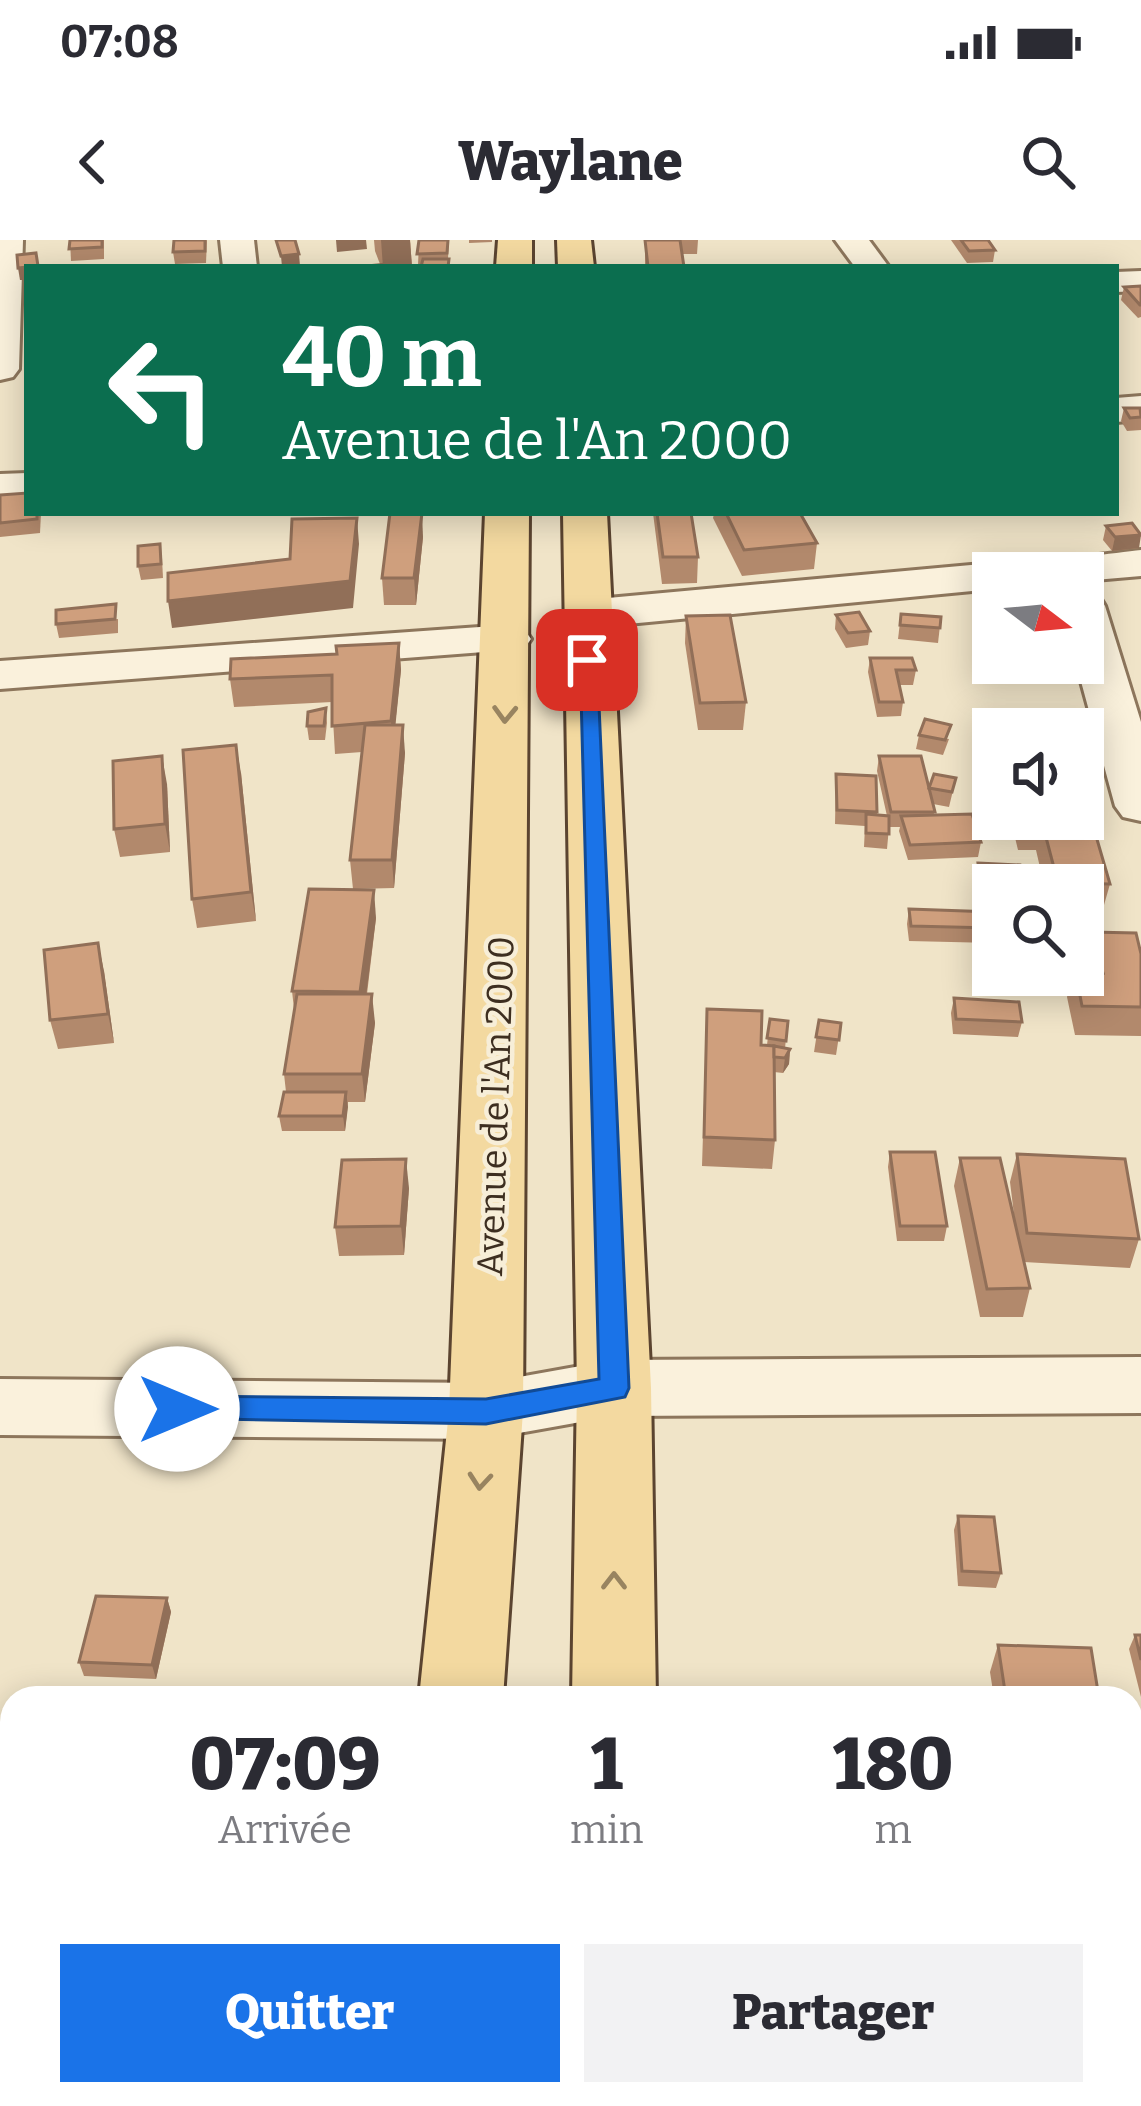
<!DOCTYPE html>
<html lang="fr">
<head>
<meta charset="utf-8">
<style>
	body { margin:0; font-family:Bitter,serif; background:#f2f2f3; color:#2b2b33; height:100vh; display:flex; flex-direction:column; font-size:45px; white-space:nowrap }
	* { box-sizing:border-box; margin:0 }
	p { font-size:39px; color:#7c7c81 }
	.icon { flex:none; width:66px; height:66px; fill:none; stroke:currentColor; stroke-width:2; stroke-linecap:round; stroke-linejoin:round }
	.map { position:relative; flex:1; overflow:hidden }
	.panel { position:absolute; left:0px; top:1446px; width:1143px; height:420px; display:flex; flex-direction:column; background:#fff; border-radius:36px 36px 0 0; box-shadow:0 6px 30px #0003 }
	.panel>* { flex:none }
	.top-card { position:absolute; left:24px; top:24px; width:1095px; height:252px; border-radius:0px; box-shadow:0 6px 30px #0003; background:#0b6e4f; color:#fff; overflow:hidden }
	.needle { width:78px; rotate:106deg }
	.tools { position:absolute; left:972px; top:312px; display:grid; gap:24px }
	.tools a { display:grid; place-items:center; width:132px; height:132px; border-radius:0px; background:#fff; box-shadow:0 6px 30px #0003; font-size:60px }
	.pin { position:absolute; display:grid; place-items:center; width:102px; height:102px; color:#fff; margin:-51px; border-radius:24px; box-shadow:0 6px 18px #0006 }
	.me { position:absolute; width:132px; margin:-66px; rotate:90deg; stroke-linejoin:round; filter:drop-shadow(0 0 9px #0008) }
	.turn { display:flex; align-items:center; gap:42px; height:252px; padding:0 60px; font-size:54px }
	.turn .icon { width:156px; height:156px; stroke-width:2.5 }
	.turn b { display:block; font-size:84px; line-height:102px }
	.eta { display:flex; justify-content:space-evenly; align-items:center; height:204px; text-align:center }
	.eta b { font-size:72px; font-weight:800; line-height:84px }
	.button { display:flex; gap:24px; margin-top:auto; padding:24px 60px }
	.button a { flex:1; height:138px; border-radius:0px; background:#1a73e8; color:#fff; font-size:48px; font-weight:800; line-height:138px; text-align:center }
	.button a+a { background:#f2f2f3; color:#2b2b33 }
	.status { display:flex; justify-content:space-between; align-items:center; height:84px; padding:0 60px; background:#fff; direction:ltr }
	.status svg { height:33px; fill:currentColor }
	header { display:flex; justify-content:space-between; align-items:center; height:156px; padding:0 60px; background:#fff; font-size:54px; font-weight:800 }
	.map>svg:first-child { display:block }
</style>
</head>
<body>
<div class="status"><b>07:08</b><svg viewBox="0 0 49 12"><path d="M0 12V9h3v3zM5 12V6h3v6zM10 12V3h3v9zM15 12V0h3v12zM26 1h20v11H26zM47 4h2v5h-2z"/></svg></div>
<header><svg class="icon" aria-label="back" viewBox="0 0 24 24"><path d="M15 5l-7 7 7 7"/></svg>Waylane<svg class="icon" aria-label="search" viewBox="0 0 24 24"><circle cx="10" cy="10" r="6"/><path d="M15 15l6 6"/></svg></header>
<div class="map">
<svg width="1141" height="1866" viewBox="0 0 1141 1866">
	<rect width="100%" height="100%" fill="#f0e4c8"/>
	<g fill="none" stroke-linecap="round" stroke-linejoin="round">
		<defs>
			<g id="street">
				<path d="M 0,0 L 23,0 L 19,129 L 13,137 L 0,140 Z"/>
				<path d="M 220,0 L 254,0 L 257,27 L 223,27 Z"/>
				<path d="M 835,0 L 869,0 L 889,27 L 855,27 Z"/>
				<path d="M 1141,31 L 1141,51 L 1116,52 L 1116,32 Z"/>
				<path d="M 1141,156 L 1141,180 L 1116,182 L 1116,158 Z"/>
				<path d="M 27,233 L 27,257 L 0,258 L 0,234 Z"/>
				<path d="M 1141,310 L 1141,336 L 1083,341 L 1083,333 L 993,333 L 993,349 L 586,388 L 570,384 L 563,374 L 570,364 L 586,360 L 993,323 C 1013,328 1110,313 1141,310 Z"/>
				<path d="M 1083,353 L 1099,356 L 1105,366 L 1141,482 L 1141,581 L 1123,577 L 1115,566 L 1076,423 L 1083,423 Z"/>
				<path d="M 508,385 L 524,389 L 531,399 L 524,409 L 0,449 L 0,421 Z"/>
				<path d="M 1141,1117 L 1141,1173 L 614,1176 L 486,1199 L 0,1195 L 0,1139 L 486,1143 L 614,1120 Z"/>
				<rect x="0" y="1736" width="12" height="90"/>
			</g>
			<g id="primary">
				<path d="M 498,0 L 532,0 L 532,27 L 496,27 Z"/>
				<path d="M 557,0 L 591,0 L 594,27 L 558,27 Z"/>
				<path d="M 485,273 L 529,273 L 523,1171 L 503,1458 L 419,1458 L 449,1171 Z"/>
				<path d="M 563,273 L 607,273 L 651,1148 L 656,1458 L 572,1458 L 577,1148 Z"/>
				<path d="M 383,1854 L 479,1854 L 480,1866 L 382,1866 Z"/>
				<path d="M 567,1854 L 663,1854 L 664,1866 L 566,1866 Z"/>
			</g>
		</defs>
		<use href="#street" stroke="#8d765c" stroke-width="6"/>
		<use href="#primary" stroke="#5b4430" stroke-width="6"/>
		<use href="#street" fill="#faf1dc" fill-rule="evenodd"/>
		<use href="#primary" fill="#f3d9a0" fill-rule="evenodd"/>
	</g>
	<g fill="#b2896c">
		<path d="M 70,0 L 104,0 L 104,19 L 71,21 Z"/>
		<path d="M 207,0 L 206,23 L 175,24 L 173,12 Z"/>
		<path d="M 374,0 L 410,0 L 412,27 L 380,24 L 375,11 Z"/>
		<path d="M 419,0 L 449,0 L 448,19 L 418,26 Z"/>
		<path d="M 469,0 L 492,0 L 492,2 L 469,3 Z"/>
		<path d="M 645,0 L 698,0 L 697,14 L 682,14 L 684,27 L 645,27 Z"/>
		<path d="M 951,0 L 988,0 L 995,10 L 993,22 L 967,23 Z"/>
		<path d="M 1141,46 L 1141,77 L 1138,78 L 1121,60 L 1124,47 Z"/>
		<path d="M 1124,168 L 1141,169 L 1141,190 L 1127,191 L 1121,181 Z"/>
		<path d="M 0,255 L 41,273 L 40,293 L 0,297 Z"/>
		<path d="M 653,273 L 800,273 L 817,303 L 814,329 L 742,336 L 713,278 L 714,274 L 692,274 L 698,317 L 697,343 L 662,344 Z"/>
		<path d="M 1106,286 L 1139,308 L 1112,311 L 1103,300 Z"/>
		<path d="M 423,297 L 416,365 L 384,365 L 382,338 Z"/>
		<path d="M 162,318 L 163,338 L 141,340 L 138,326 Z"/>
		<path d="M 901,374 L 941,377 L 938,403 L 898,399 Z"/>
		<path d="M 836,375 L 870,391 L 868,405 L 846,408 L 835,389 Z"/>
		<path d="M 686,376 L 746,462 L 743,490 L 698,490 L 685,403 Z"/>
		<path d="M 118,379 L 118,393 L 59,398 L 56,384 Z"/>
		<path d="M 399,403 L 401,430 L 395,485 L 405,513 L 394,648 L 353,649 L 350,620 L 362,512 L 335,514 L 332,462 L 234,467 L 230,439 L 337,414 Z"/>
		<path d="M 870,418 L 916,430 L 913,445 L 899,445 L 903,462 L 901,476 L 877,477 L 868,432 Z"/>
		<path d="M 326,468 L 327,483 L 325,500 L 309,500 L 307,486 Z"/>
		<path d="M 919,495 L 949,499 L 943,515 L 916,509 Z"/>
		<path d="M 879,516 L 929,550 L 934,534 L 956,538 L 949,567 L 933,564 L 934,575 L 981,602 L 978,617 L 908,620 L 899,591 L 900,587 L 889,587 L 887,609 L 864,607 L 865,586 L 835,584 L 836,534 L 877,572 L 877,575 L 887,576 L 877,531 Z"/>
		<path d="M 241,533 L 256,681 L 197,688 L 192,659 Z"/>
		<path d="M 167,544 L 170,612 L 120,617 L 114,589 Z"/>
		<path d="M 1013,579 L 1083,579 L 1110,644 L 1102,672 L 1090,672 L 1094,684 L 1092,692 L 1141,714 L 1141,796 L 1075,795 L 1067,757 L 1073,735 L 1083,735 L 1086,730 L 1083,718 L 1088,699 L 1083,699 L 1083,645 L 1044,645 L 1036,610 L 1018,610 L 1012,585 Z"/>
		<path d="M 978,623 L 993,645 L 993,703 L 909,701 L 907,684 L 909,669 L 979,672 L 975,638 Z"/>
		<path d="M 376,678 L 367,754 L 375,783 L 365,862 L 348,862 L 345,891 L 282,891 L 279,876 L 286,852 L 284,834 L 294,769 L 292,751 Z"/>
		<path d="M 104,731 L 114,803 L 58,809 L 50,780 Z"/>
		<path d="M 954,758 L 1022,782 L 1018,797 L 953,794 L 951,773 Z"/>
		<path d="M 707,769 L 761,805 L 767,805 L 770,779 L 788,781 L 785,808 L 790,809 L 789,824 L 783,833 L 774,832 L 775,900 L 772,929 L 702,926 Z"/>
		<path d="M 819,780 L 841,783 L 836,815 L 814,812 Z"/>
		<path d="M 890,912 L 947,986 L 944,1001 L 897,1001 L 888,927 Z"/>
		<path d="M 1017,914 L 1139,999 L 1130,1028 L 1024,1022 L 1030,1048 L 1023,1077 L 980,1077 L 954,946 L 960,918 L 1015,983 L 1010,942 Z"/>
		<path d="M 409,948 L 404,1015 L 339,1016 L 335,987 Z"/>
		<path d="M 958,1276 L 1001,1333 L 996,1348 L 958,1346 L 954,1290 Z"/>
		<path d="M 167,1358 L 171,1372 L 156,1439 L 84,1436 L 79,1422 Z"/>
		<path d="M 1135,1395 L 1141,1395 L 1141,1457 L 1129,1409 Z"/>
		<path d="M 998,1405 L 1099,1458 L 994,1458 L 990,1432 Z"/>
		<path d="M 12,1495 L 12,1605 L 0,1606 L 0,1496 Z"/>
		<path d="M 1140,1504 L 1141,1691 L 1131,1691 L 1131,1524 Z"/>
		<rect x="1131" y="1743" width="10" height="58"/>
	</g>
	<g fill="#916f58">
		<path d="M 336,0 L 366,0 L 367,9 L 337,12 Z"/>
		<path d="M 381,0 L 410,0 L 412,27 L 383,27 Z"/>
		<path d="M 299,14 L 300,26 L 282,27 L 281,16 Z"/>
		<path d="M 27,27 L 27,40 L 20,40 L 18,28 Z"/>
		<path d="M 422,273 L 423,297 L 416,365 L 414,338 Z"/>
		<path d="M 357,278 L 359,304 L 353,368 L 172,388 L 168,361 L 350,341 Z"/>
		<path d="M 1141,295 L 1139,308 L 1112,311 L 1115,297 Z"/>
		<path d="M 399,403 L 401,430 L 393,509 L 391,481 Z"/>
		<path d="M 403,485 L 405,513 L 394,648 L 392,620 Z"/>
		<path d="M 236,505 L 241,533 L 256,681 L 251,652 Z"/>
		<path d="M 162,516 L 167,544 L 170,612 L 165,584 Z"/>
		<path d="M 374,650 L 376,678 L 363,780 L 360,752 Z"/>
		<path d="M 98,703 L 104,731 L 114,803 L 108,774 Z"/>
		<path d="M 372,754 L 375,783 L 365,862 L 362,834 Z"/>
		<path d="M 790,809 L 789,824 L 783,833 L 785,818 Z"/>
		<path d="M 346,852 L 348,867 L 345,891 L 343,876 Z"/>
		<path d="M 406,919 L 409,948 L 404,1015 L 401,986 Z"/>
		<path d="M 167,1358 L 171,1372 L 156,1439 L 152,1425 Z"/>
		<path d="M 12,1557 L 12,1589 L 8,1580 Z"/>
	</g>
	<g fill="#cf9f7d" stroke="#916f58" stroke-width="3">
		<path d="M 70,0 L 102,0 L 102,7 L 69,9 Z"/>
		<path d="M 174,0 L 205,0 L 205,11 L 173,12 Z"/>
		<path d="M 276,0 L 295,0 L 299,14 L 281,16 Z"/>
		<path d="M 419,0 L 448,0 L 447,13 L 417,14 Z"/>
		<path d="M 645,0 L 680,0 L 684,27 L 648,27 Z"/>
		<path d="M 961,0 L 988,0 L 995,10 L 969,11 Z"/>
		<path d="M 36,13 L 38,26 L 18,28 L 17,15 Z"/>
		<path d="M 423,19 L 449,19 L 448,27 L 421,27 Z"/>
		<path d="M 396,23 L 398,27 L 367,26 Z"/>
		<path d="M 1141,46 L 1141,65 L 1140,65 L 1124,47 Z"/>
		<path d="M 1124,168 L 1140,168 L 1141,177 L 1130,178 Z"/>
		<path d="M 27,253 L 27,273 L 37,273 L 37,279 L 0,283 L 0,255 Z"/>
		<path d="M 390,273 L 422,273 L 414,338 L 382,338 Z"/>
		<path d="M 657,273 L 691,273 L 698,317 L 663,317 Z"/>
		<path d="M 726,273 L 800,273 L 817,303 L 744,310 Z"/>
		<path d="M 357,278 L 350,341 L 168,361 L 168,333 L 290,319 L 292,279 Z"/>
		<path d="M 1132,283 L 1141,295 L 1115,297 L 1106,286 Z"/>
		<path d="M 160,304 L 161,324 L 138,326 L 138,306 Z"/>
		<path d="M 116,364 L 115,379 L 56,384 L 56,370 Z"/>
		<path d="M 859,372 L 870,391 L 848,393 L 836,375 Z"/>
		<path d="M 901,374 L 941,377 L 940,388 L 900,385 Z"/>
		<path d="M 730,375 L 746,462 L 700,463 L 686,376 Z"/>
		<path d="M 399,403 L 391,481 L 332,486 L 332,435 L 230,439 L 231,419 L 337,414 L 336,406 Z"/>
		<path d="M 870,418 L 912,418 L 916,430 L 896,430 L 903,462 L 879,462 Z"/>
		<path d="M 326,468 L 324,486 L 307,486 L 308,472 Z"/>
		<path d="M 925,479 L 951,485 L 945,500 L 919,495 Z"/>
		<path d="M 365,485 L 403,485 L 392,620 L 350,620 Z"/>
		<path d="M 236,505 L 251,652 L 192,659 L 183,510 Z"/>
		<path d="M 162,516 L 165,584 L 114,589 L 113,521 Z"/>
		<path d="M 879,516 L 921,516 L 935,572 L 891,572 Z"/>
		<path d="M 836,534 L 876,536 L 877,572 L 837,570 Z"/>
		<path d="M 934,534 L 956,538 L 952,552 L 929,548 Z"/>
		<path d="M 1083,558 L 1085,558 L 1110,644 L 1058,643 L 1042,582 L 1024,582 L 1023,579 L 1083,579 Z"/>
		<path d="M 866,574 L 889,576 L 889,594 L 866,593 Z"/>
		<path d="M 972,574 L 981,602 L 910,605 L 901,576 Z"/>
		<path d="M 978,623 L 1020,625 L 1023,645 L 993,645 L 993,660 L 983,659 Z"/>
		<path d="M 309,649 L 374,650 L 360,752 L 292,751 Z"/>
		<path d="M 1088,668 L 1094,684 L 1083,684 L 1083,669 Z"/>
		<path d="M 909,669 L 993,672 L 993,688 L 911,686 Z"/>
		<path d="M 1090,692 L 1136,693 L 1141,714 L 1141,767 L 1082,766 L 1076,735 L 1083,735 L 1083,730 L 1103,733 Z"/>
		<path d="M 98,703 L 108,774 L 50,780 L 44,710 Z"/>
		<path d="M 297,754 L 372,754 L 362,834 L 284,834 Z"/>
		<path d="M 954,758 L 1019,762 L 1022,782 L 956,779 Z"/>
		<path d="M 707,769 L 762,771 L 761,805 L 774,806 L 775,900 L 704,897 Z"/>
		<path d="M 770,779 L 788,781 L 786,801 L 767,798 Z"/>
		<path d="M 819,780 L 841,783 L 839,800 L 816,797 Z"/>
		<path d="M 774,806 L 790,809 L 785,818 L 774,817 Z"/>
		<path d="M 284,852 L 346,852 L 343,876 L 279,876 Z"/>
		<path d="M 890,912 L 935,912 L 947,986 L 900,986 Z"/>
		<path d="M 1017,914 L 1125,919 L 1139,999 L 1027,993 Z"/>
		<path d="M 960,918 L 1000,918 L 1030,1048 L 987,1049 Z"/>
		<path d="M 406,919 L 401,986 L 335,987 L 342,920 Z"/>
		<path d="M 958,1276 L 994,1277 L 1001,1333 L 962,1331 Z"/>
		<path d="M 96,1356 L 167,1358 L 152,1425 L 79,1422 Z"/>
		<path d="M 1135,1395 L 1141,1395 L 1141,1420 Z"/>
		<path d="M 998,1405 L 1091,1408 L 1099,1458 L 1006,1458 Z"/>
		<path d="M 12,1495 L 12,1557 L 8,1580 L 0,1581 L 0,1496 Z"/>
		<rect x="1131" y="1544" width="10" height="124"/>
		<path d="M 1131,1743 L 1141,1743 L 1141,1789 L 1131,1790 Z"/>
	</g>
	<defs><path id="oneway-chevron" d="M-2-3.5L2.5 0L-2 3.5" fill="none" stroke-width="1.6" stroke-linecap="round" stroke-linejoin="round" transform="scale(3)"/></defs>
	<g stroke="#988460">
		<use href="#oneway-chevron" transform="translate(505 474) rotate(92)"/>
		<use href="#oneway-chevron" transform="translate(480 1241) rotate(95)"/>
		<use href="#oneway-chevron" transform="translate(614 1341) rotate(-90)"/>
	</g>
	<path fill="#1a73e8" stroke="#114b97" stroke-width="3" d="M 580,416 L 597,420 L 629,1148 L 625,1157 L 486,1184 L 166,1178 L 161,1169 L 166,1160 L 177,1156 L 486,1159 L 599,1139 Z"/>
	<g text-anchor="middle" stroke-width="9" stroke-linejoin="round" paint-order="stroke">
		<g font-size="36" fill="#3d2e20" stroke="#f7eed8">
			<text transform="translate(495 866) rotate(-88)" y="13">Avenue de l'An 2000</text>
		</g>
	</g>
</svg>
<div class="tools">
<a><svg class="needle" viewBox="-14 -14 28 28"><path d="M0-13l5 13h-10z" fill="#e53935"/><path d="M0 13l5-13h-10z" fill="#7c7c81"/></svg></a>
<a><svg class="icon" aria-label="sound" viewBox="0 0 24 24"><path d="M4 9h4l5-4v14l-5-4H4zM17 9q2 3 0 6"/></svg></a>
<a><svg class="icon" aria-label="search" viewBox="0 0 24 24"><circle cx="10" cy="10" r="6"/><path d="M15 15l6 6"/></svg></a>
</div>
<div class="pin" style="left:587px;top:420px;background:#d93025"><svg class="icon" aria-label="arrive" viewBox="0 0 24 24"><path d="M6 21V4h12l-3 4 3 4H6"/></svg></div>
<svg class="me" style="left:177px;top:1169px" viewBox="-20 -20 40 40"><circle r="19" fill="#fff"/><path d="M0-13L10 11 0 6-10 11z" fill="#1a73e8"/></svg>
<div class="top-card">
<div class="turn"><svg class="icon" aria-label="left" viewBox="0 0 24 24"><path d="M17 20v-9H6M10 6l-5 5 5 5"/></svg><div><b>40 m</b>Avenue de l'An 2000</div></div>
</div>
<section class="panel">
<div class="eta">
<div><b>07:09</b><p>Arrivée</p></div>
<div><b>1</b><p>min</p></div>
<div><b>180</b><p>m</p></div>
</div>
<div class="button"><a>Quitter</a><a>Partager</a></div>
</section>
</div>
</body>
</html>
